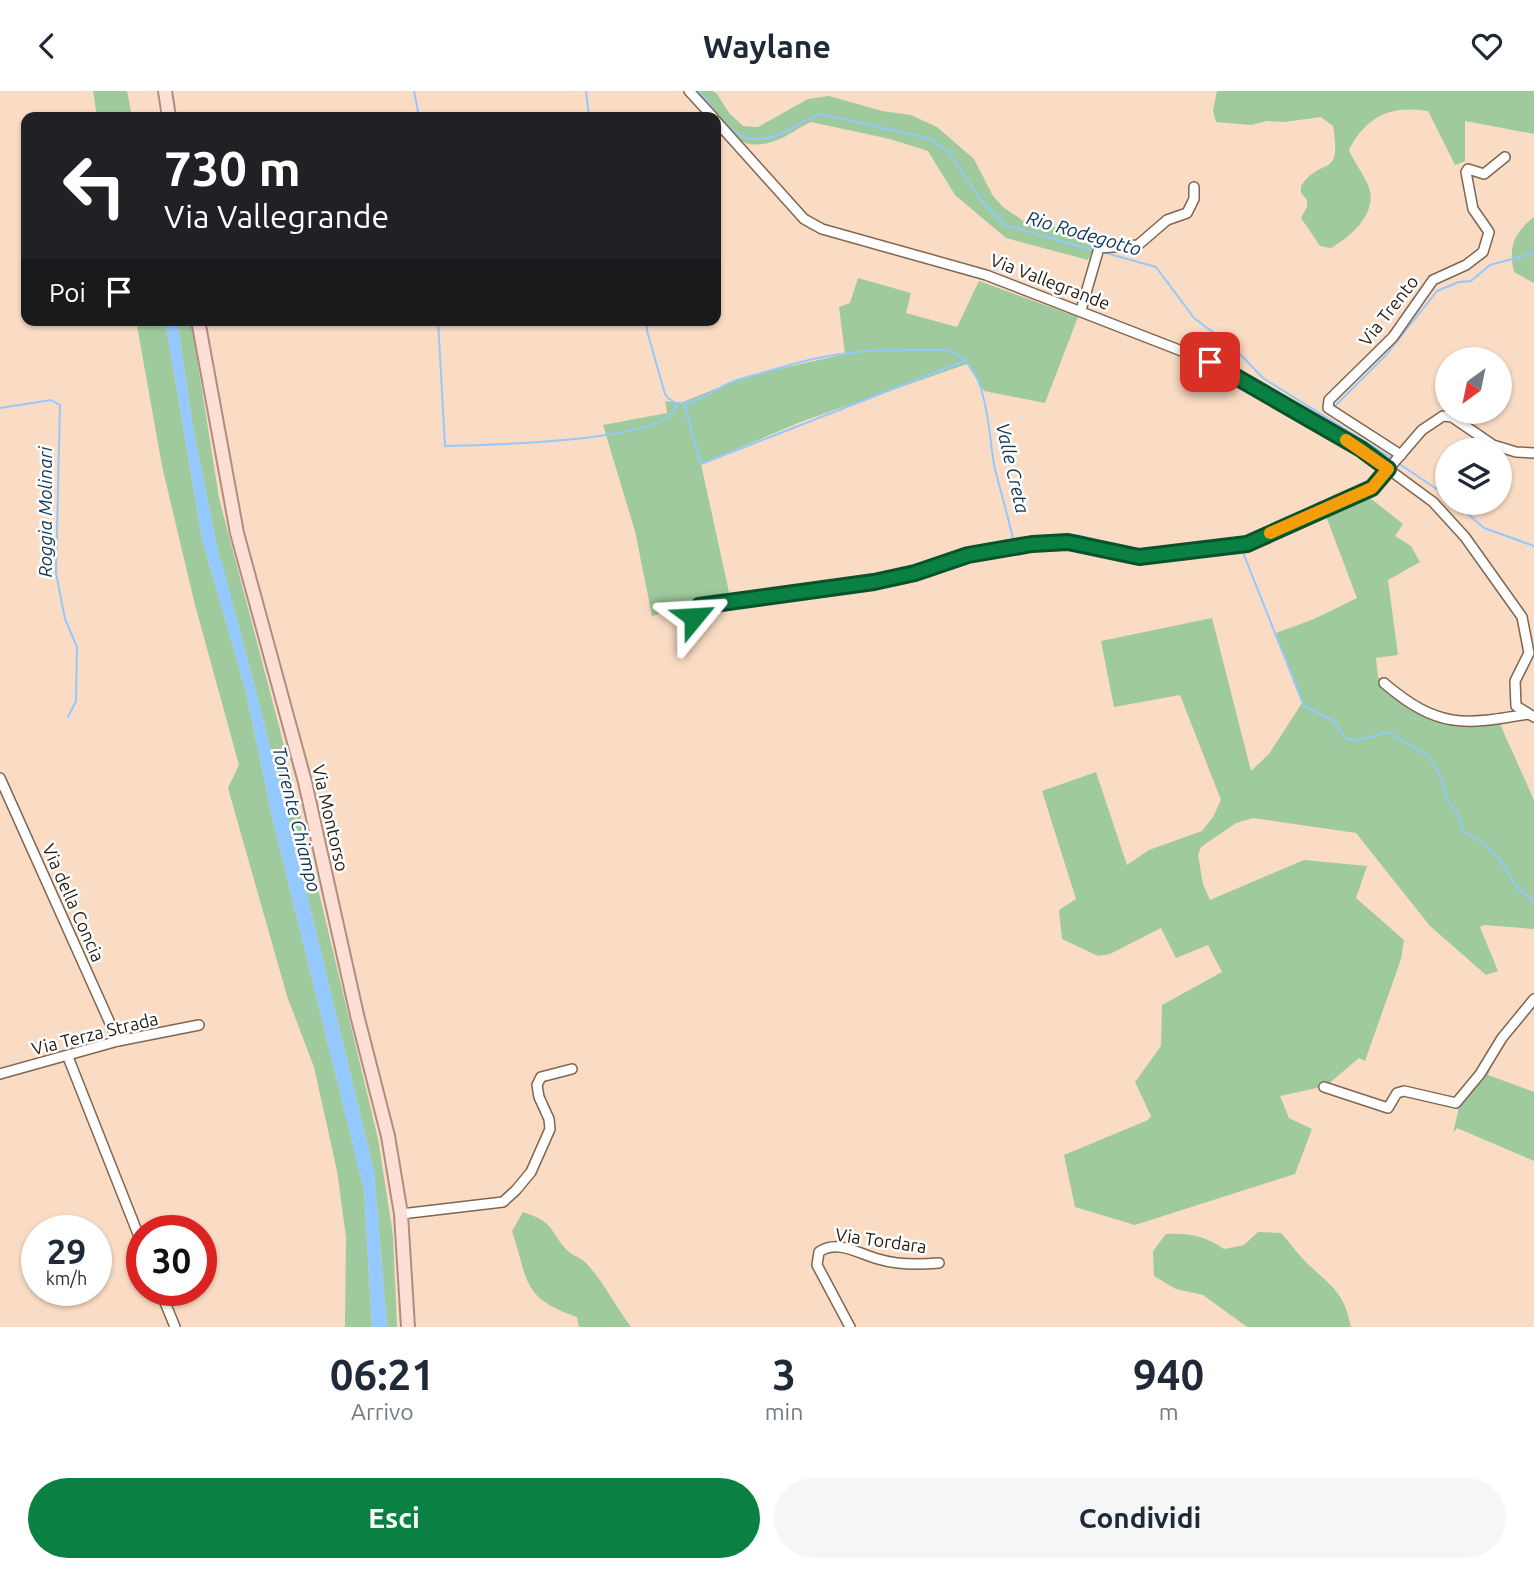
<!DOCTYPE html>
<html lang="it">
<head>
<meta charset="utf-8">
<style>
	body { margin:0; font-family:Ubuntu,sans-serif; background:#f6f6f7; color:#1f2937; height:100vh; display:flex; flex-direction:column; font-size:26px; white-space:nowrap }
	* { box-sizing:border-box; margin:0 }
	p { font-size:23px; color:#747a83 }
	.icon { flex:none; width:38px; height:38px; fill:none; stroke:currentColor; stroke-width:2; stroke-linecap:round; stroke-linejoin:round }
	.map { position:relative; height:1236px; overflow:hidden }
	.sheet { display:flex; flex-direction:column; background:#fff; flex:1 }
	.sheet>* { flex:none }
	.top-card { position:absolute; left:21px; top:21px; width:700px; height:214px; border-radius:14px; box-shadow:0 2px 5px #0004; background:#202124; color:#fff; overflow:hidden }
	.needle { width:46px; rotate:213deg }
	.fabs { position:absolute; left:1435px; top:256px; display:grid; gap:14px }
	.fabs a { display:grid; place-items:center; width:77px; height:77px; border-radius:50%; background:#fff; box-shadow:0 2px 5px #0004; font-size:35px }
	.speed { position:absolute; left:21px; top:1124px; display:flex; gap:14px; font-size:35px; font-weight:700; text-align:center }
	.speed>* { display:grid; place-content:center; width:91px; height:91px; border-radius:50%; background:#fff; box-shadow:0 2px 5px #0004; line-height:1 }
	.speed small { font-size:18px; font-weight:400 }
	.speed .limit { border:10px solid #d22; background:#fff; color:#111 }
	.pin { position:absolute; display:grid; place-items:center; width:60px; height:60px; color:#fff; margin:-30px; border-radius:14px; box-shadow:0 4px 10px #0006 }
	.me { position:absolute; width:77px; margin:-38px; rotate:63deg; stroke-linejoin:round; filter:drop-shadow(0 0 5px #0008) }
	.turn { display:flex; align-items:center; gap:24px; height:147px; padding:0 28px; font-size:32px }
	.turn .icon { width:91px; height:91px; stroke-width:2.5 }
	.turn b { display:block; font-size:49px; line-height:60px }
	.then { display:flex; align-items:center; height:66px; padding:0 28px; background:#0003; gap:14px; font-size:26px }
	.eta { display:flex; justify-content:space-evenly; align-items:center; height:119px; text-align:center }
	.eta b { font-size:42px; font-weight:700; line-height:49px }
	.primary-button { display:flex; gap:14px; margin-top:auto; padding:14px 28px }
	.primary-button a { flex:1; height:80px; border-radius:42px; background:#0b8043; color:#fff; font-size:28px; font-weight:700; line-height:80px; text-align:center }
	.primary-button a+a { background:#f6f6f7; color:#1f2937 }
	header { display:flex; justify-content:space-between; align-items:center; height:91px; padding:0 28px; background:#fff; font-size:32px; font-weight:700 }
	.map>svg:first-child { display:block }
</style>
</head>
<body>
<header><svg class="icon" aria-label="back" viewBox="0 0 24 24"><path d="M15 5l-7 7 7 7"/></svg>Waylane<svg class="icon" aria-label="heart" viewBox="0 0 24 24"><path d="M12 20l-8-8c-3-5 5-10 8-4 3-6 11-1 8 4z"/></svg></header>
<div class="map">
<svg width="1534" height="1236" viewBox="0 0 1534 1236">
	<rect width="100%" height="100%" fill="#fadcc4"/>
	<g fill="#9fca9d">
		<path d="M 93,0 L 127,0 L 132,26 L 97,26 Z"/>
		<path d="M 697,0 L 713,0 L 717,3 L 729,22 L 743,35 L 758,36 L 808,8 L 829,5 L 882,20 L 911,24 L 937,36 L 974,68 L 993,105 L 1003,116 L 1025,131 L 1048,133 L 1096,153 L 1088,169 L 1006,147 L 955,104 L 928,60 L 890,48 L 811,31 C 799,36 789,45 777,49 C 732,67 721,28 697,0 Z"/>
		<path d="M 1217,0 L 1534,0 L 1534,43 L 1465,30 L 1465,70 L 1455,74 L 1428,20 C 1391,14 1366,25 1349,59 C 1354,72 1367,87 1370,100 C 1375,125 1350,146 1331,157 L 1320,155 L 1301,127 L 1307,116 L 1307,109 L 1301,102 L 1301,95 C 1322,64 1342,90 1333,35 L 1321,26 L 1284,31 L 1267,30 L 1251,34 L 1216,31 L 1213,20 Z"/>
		<path d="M 1534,126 L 1534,192 L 1514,181 C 1508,155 1514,142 1534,126 Z"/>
		<path d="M 858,187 L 911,202 L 906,222 L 957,236 L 979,190 L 1078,226 L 1045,312 L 984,300 L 967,273 L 803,330 L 701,373 L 730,506 L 699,511 L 652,525 L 635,440 L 603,334 L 667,322 L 665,310 L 680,312 L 748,285 L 845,263 L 839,216 L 850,212 Z"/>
		<path d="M 136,229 L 165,229 L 202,448 L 246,601 L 272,726 L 364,1099 L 372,1236 L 345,1236 L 346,1146 L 337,1080 L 314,976 L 287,905 L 228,697 L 239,674 L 195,514 L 162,375 Z"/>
		<path d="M 177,229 L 191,229 L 219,407 L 279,635 L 378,1048 L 393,1144 L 397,1236 L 387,1236 L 374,1080 L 285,713 L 237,528 L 223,485 L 193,337 Z"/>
		<path d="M 1365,403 L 1403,433 L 1395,445 L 1411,455 L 1420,471 L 1388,489 L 1398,564 L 1376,567 L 1378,586 L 1421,616 L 1460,630 L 1499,631 L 1534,709 L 1534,838 L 1484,834 L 1480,836 L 1498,880 L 1486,884 L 1430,835 L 1356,742 L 1253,727 L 1236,732 L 1201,756 L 1198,764 L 1203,793 L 1210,809 L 1304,769 L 1367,775 L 1356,807 L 1404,849 L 1401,868 L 1365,970 L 1359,967 L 1326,995 L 1280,1005 L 1289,1027 L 1312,1038 L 1295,1083 L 1135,1134 L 1075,1116 L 1064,1064 L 1148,1029 L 1151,1025 L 1135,991 L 1161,955 L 1162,914 L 1222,881 L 1208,854 L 1176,867 L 1161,837 L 1110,863 L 1098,865 L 1062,848 L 1059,819 L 1076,808 L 1042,700 L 1096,681 L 1127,774 L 1149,759 L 1202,740 L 1213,726 L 1221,709 L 1180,604 L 1114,616 L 1101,550 L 1212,527 L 1251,680 L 1269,663 L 1302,612 L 1276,542 L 1314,528 L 1357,507 L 1324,420 Z"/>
		<path d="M 1487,966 L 1494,968 L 1488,984 L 1534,1001 L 1534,1070 L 1457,1037 L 1453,1042 L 1463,999 Z"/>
		<path d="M 523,1121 C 557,1132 548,1140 568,1160 C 573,1165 581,1166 586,1172 C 604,1191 615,1215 631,1236 L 579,1236 L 577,1226 C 522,1207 529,1192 512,1140 Z"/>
		<path d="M 1258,1141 L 1281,1142 C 1291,1153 1300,1166 1311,1176 C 1335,1198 1344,1203 1351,1236 L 1247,1236 L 1203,1204 L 1176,1198 L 1154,1185 L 1153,1160 L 1166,1143 C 1189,1142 1205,1145 1224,1158 L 1244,1154 Z"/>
	</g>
	<path fill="#93c9ff" d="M 165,229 L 177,229 L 193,337 L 223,485 L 237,528 L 285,713 L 374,1080 L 387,1236 L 372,1236 L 364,1099 L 272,726 L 246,601 L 202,448 Z"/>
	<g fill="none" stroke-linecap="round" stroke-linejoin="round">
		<g stroke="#93c9ff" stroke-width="2">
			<path d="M 414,0 L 419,26"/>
			<path d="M 586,0 L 589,26"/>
			<path d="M 699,0 C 724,30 737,62 782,42 C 796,36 806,27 821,23 L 931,48 L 950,63 L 981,109 L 1005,134 L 1096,160"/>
			<path d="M 1102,161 L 1156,176 L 1194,227 L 1234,257 L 1263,287 L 1393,368"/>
			<path d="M 438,229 L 445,355 C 481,354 670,352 677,314"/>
			<path d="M 647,229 L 647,240 L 665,303 C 681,329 717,294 737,289 C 771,280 807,267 842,263 C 876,258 911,259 945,259 C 991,269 987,343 995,378 C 1001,402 1008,425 1013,448 L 1016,450 L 1076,444 L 1143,461"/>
			<path d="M 684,313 L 701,373 L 962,271"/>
			<path d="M 0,317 L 51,309 L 60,314 L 56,482 L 65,528 L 77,556 L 76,610 L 68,626"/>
			<path d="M 1333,317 L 1387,263 L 1437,200 L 1459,191 L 1471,190 L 1490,174 L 1534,162"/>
			<path d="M 1398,372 L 1447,405"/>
			<path d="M 1454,411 L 1484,437 L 1534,455"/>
			<path d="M 1242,459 L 1304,615 L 1334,630 L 1345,647 L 1355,650 L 1388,641 L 1428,665 L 1440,684 L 1448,710 L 1459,724 L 1463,740 L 1487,755 L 1499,767 L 1516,795 L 1534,811"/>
			<path d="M 220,468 L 232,513"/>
		</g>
		<defs>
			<g id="minor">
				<path d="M 689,0 L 713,26"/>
				<path d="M 716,30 L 804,128 L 822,138 L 986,184 L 1210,271 L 1361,358 L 1433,411 L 1465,446 L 1522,526 L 1529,562 L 1515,590 L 1516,615 L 1534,626"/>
				<path d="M 1081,219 L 1099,157 L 1138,154 L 1167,129 L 1187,122 L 1194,108 L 1194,96"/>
				<path d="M 1401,364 L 1328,317 L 1329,309 L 1393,246 L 1433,189 L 1466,174 L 1483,161 L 1489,141 L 1473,118 L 1466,81 L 1468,78 L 1484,83 L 1505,66"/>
				<path d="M 694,526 L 695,519 L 700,515 L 874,491 L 915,482 L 968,464 L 1032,453 L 1068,451 L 1139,466 L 1247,453 L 1372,397 L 1422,339 L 1443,325 L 1452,326 L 1493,354 L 1516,361 L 1534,362"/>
				<path d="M 1384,592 C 1438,638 1463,634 1528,623"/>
				<path d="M 0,687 L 118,950"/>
				<path d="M 68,966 L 142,1153"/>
				<path d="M 0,983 L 118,950 L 199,934"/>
				<path d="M 1324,996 L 1388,1017 L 1397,1002 L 1404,1000 L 1456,1012 L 1480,983 L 1502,947 L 1534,908"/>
				<path d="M 401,1123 L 503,1111 L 516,1099 L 531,1081 L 550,1038 L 549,1028 L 539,1006 L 537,994 L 541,986 L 572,978"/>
				<path d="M 160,1199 L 175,1236"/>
				<path d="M 850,1236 L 817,1174 L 819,1161 C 838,1148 859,1163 878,1168 C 898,1174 918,1174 939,1172"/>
			</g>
			<g id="major">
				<path d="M 165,0 L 169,26"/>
				<path d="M 198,229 L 237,442 L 305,691 L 357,924 L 388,1045 L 401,1123 L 408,1236"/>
			</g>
		</defs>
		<use href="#minor" stroke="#806650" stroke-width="12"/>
		<use href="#major" stroke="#b08d7f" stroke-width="16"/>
		<use href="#minor" stroke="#fff" stroke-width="9"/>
		<use href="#major" stroke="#fddfd6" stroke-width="12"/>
	</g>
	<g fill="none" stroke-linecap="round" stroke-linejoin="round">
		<defs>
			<path id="route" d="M 694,526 L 695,519 L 699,515 L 874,491 L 915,482 L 968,464 L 1032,453 L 1068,451 L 1139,466 L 1247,453 L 1372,397 L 1388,378 L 1361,358 L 1210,271"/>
		</defs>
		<use href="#route" stroke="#07532c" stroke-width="18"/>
		<use href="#route" stroke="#0b8043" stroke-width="12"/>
		<path stroke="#f59e0b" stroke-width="12" d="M 1270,442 L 1372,397 L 1388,378 L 1346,349"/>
	</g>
	<g text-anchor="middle" stroke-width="5" stroke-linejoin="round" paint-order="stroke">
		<g font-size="18" fill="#251b12" stroke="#fff">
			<text transform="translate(1050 191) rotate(21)" y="6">Via Vallegrande</text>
			<text transform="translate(1389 220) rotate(-52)" y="6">Via Trento</text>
			<text transform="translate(330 727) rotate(77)" y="6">Via Montorso</text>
			<text transform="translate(73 812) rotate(66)" y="6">Via della Concia</text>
			<text transform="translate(95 943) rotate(-14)" y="6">Via Terza Strada</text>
			<text transform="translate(881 1150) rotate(8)" y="6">Via Tordara</text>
		</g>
		<g font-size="19" font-style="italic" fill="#0e3759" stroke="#fff">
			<text transform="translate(1084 142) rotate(16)" y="7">Rio Rodegotto</text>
			<text transform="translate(1013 377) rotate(77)" y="7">Valle Creta</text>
			<text transform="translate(45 421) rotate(-90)" y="7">Roggia Molinari</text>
			<text transform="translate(297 728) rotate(76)" y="7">Torrente Chiampo</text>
		</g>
	</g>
</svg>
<div class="fabs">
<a><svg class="needle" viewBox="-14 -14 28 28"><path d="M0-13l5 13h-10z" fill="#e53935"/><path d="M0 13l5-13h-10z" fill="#747a83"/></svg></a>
<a><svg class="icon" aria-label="layers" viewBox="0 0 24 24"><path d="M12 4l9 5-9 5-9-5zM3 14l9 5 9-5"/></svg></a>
</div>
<div class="speed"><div>29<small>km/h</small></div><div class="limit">30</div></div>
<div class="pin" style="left:1210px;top:271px;background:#d93025"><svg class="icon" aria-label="arrive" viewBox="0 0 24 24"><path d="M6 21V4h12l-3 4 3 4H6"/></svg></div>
<svg class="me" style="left:694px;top:526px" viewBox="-20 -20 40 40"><path d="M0-17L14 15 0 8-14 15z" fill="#0b8043" stroke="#fff" stroke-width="4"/></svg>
<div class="top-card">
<div class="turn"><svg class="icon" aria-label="left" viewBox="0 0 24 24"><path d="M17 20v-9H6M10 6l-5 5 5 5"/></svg><div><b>730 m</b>Via Vallegrande</div></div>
<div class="then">Poi<svg class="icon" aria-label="arrive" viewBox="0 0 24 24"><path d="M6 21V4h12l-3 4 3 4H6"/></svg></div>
</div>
</div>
<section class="sheet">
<div class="eta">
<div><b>06:21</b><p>Arrivo</p></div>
<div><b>3</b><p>min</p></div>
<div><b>940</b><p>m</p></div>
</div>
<div class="primary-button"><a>Esci</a><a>Condividi</a></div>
</section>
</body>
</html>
